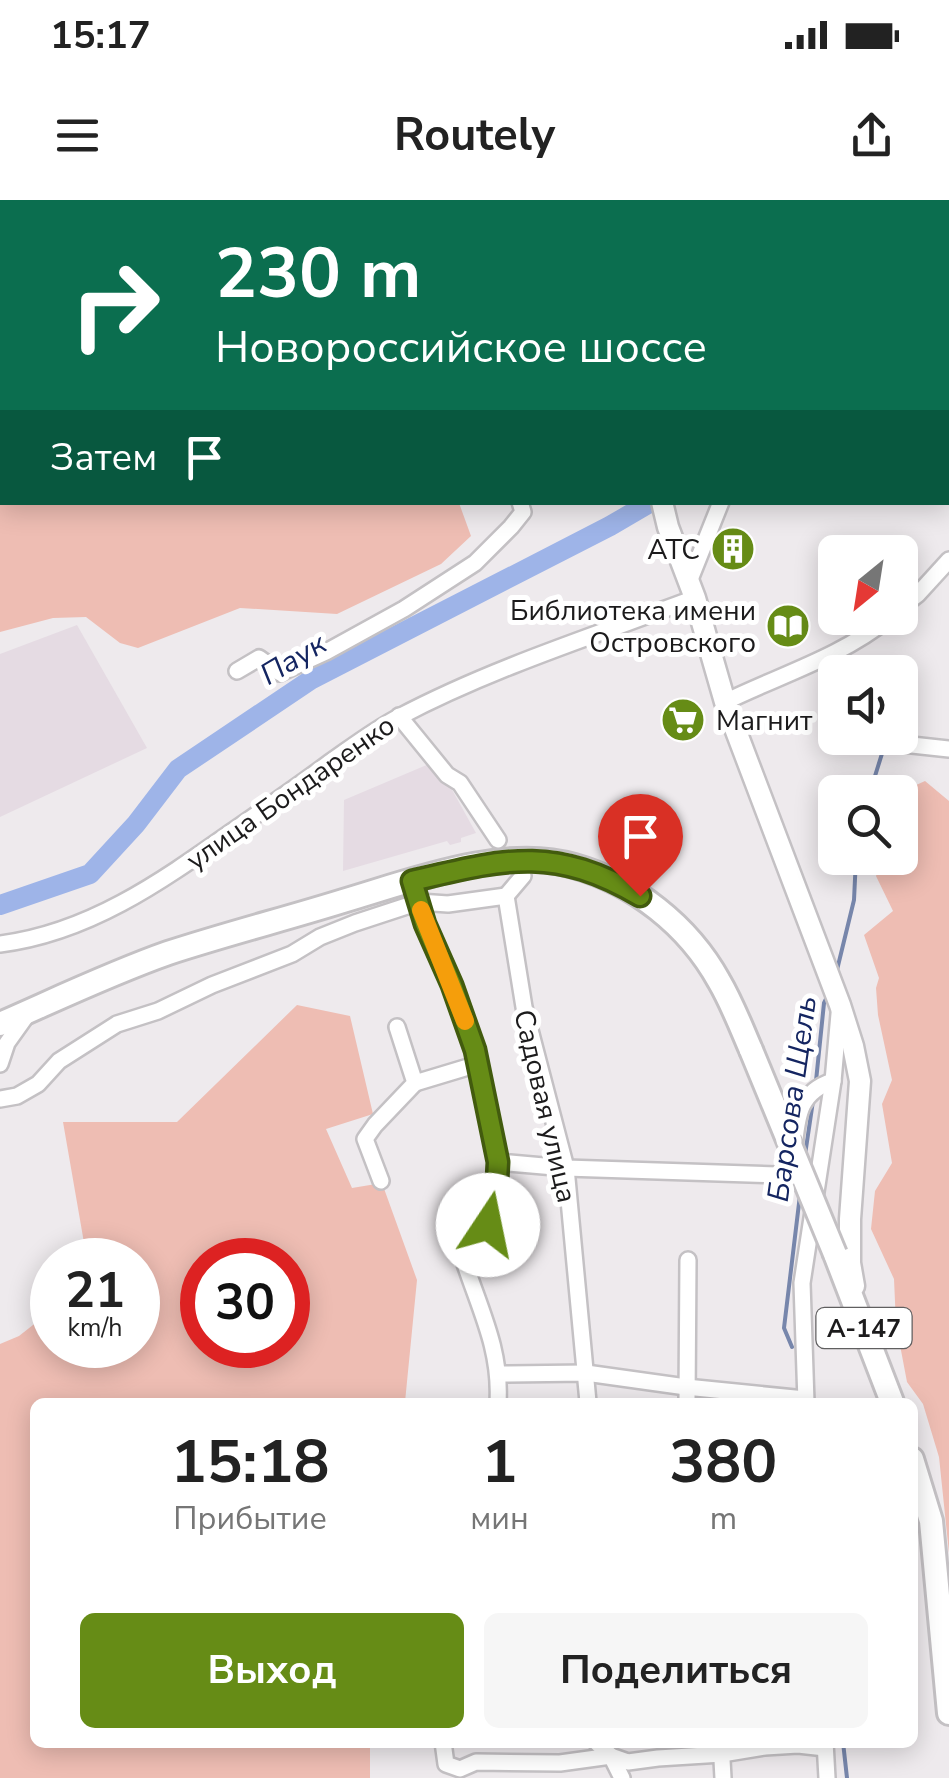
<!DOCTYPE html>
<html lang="ru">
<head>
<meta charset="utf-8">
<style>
	body { margin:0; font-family:"Nunito Sans",sans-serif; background:#f6f6f6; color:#222; height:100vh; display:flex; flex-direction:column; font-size:38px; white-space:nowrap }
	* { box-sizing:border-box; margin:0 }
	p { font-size:32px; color:#767676 }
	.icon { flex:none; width:55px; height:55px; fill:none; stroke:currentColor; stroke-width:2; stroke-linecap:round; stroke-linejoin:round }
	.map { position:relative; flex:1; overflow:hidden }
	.details { position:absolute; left:30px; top:1198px; width:888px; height:350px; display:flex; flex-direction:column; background:#fff; border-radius:15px; box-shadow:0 5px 25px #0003 }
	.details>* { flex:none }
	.top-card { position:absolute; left:0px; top:0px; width:950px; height:305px; box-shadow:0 5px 25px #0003; background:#0b6e4f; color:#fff; overflow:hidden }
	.needle { width:65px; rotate:210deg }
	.controls { position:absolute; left:818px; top:335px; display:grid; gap:20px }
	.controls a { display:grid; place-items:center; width:100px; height:100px; border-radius:15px; background:#fff; box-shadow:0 5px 25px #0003; font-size:50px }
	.speed { position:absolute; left:30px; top:1038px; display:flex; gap:20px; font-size:50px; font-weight:700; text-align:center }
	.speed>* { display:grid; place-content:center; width:130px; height:130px; border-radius:50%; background:#fff; box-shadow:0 5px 25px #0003; line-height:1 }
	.speed small { font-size:25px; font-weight:400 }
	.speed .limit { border:15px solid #d22; background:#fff; color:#111 }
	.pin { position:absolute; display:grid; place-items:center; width:85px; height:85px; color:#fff; margin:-102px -42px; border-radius:50% 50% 50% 0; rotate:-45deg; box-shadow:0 0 10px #0007 }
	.pin .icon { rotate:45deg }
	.me { position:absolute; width:110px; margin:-55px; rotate:11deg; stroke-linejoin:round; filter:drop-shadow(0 0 8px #0008) }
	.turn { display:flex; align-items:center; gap:35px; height:210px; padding:0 50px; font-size:45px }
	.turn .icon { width:130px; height:130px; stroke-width:2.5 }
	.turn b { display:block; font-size:70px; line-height:85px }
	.then { display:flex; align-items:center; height:95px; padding:0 50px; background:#0003; gap:20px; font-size:38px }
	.eta { display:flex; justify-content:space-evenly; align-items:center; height:170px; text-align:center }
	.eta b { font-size:60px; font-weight:700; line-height:70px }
	.cta { display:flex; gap:20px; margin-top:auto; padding:20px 50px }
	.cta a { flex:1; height:115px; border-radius:15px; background:#668c16; color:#fff; font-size:40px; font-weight:700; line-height:115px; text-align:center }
	.cta a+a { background:#f6f6f6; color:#222 }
	.status { display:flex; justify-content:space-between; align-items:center; height:70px; padding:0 50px; background:#fff; direction:ltr }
	.status svg { height:28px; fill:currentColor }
	header { display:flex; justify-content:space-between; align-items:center; height:130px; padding:0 50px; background:#fff; font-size:45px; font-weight:700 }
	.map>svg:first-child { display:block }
</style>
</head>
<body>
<div class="status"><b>15:17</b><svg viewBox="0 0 49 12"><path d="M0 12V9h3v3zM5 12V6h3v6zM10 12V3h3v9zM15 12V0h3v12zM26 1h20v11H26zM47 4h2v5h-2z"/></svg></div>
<header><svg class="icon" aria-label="menu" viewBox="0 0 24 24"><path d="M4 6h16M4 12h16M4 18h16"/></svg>Routely<svg class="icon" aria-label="share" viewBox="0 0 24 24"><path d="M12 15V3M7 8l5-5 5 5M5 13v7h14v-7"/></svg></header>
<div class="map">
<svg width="949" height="1578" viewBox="0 0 949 1578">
	<rect width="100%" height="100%" fill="#eeeaed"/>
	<g fill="#e5dbe3">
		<path d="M 77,425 L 147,548 L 0,617 L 0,454 Z"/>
		<path d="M 436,561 L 476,633 L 461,638 L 461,642 L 450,645 L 447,641 L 343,671 L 344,600 Z"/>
	</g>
	<g fill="#eebdb3" fill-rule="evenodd">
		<path d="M 47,0 L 549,0 L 546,2 L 45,2 Z"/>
		<path d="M 2,63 L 2,302 L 459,303 L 471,336 L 441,364 L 337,414 L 240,408 L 138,448 L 120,443 L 86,417 L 53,418 L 0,432 L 0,67 Z"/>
		<path d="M 925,581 L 949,601 L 949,1353 L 939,1257 L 923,1204 L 907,1182 L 896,1124 L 894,1079 L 871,1029 L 875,991 L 892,963 L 882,904 L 892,880 L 878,815 L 876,788 L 879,778 L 864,735 L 893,711 L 876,676 L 883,658 L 900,658 L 900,602 L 903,591 Z"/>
		<path d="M 297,805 L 350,816 L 373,914 L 326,929 L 352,988 L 382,983 L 417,1080 L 405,1202 L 35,1202 L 35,1542 L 370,1543 L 370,1578 L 0,1578 L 0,1144 L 19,1136 L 52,1110 L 52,1145 L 138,1145 L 138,1060 L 87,1060 L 63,922 L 177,922 ZM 202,1060 L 288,1060 L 288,1145 L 202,1145 Z"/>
	</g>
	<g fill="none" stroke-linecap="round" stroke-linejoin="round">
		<g stroke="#7786ab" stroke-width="4">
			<path d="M 855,461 L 857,472"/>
			<path d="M 870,592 L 885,544"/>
			<path d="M 836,774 L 854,700 L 856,658"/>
			<path d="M 816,881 L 824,803 L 827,797"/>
			<path d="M 805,955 L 813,901"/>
			<path d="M 792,1147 L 784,1128 L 800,995"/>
			<path d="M 843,1542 L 847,1578"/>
		</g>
		<g stroke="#9eb4e8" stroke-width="20">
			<path d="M 948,121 L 949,120"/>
			<path d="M 0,705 L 90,674 L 136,624 L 178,569 L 312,479 L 610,326 L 651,302"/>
		</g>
		<defs>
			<g id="minor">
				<path d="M 3,0 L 4,2"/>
				<path d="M 668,2 L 669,0"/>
				<path d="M 948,86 L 949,85"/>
				<path d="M 948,158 L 949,157"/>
				<path d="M 689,382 L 721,302"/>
				<path d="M 900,408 L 918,394 L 949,360"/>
				<path d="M 237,471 L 259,458 L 280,473 L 326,452 L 404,409 L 475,363 L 511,327 L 523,312 L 520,302"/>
				<path d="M 725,502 C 780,475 841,457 889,418"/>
				<path d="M 399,516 L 447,575 L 460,583 L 498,640"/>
				<path d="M 865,538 L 866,540 L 949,549"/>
				<path d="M 417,694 L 425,724 L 452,785 L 475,850 L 498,962 L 496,999 L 488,1025 L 465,1064 C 481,1112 501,1151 498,1202"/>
				<path d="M 506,696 L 524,807 L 566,968 L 588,1202"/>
				<path d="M 506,696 L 523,676"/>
				<path d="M 0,744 C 88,733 159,683 230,633 C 263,610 297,587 329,563 C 352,547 374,530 399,517 C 492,468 596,435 695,398"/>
				<path d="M 0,864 L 7,843 L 27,815"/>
				<path d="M 415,883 L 478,864"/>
				<path d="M 0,899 L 17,896 L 38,884 L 59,861 L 117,824 L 158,811 L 212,785 L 292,754 L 320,737 L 355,723 L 419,702 L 448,704 L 506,696"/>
				<path d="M 498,962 L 566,968 L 777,975 L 787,972 L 791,967 C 799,930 790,895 833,881"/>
				<path d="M 381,981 L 365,939 L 375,925 L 415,883 L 397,827"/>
				<path d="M 500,1174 L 586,1173 L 686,1187 L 805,1199"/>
				<path d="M 687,1202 L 688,1060"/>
				<path d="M 806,1202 L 802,1083 L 833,881 L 839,814"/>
				<path d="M 443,1542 L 446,1564 L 460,1569 L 476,1562 L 560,1563 L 611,1556 L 628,1562 L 658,1558 L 722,1554 L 765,1547 L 798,1545 L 825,1548"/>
				<path d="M 596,1542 L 611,1556 L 622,1578"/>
				<path d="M 721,1542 L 723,1578"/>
				<path d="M 825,1542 L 827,1578"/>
			</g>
			<g id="major">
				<path d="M 854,2 L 855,0"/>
				<path d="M 662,302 L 668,327 L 695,398 L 725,502 L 840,805 L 853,846 L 860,881 L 850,1019 L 850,1063 L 854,1086"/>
			</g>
			<g id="highway">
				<path d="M 0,824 C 55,800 111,773 168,753 C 226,734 285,719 343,701 C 411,681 504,645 574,666 C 634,683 688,725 719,781 C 732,803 741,827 751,850"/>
				<path d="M 835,1054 L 892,1202"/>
				<path d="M 912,1259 L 931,1321 L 949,1513"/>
			</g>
		</defs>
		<use href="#minor" stroke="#c4c1c4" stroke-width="20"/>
		<use href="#major" stroke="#c4c1c4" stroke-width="25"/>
		<use href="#highway" stroke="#c4c1c4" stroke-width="28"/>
		<use href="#minor" stroke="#fff" stroke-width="15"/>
		<use href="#major" stroke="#fff" stroke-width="20"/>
		<use href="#highway" stroke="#fff" stroke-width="22"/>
		<defs>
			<path id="highway-bridge" d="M 751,850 L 835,1054"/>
		</defs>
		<use href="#highway-bridge" stroke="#c4c1c4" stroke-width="28" stroke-linecap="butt"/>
		<use href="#highway-bridge" stroke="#fff" stroke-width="22"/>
	</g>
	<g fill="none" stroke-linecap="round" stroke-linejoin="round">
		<defs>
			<path id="route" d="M 488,1025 L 496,998 L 498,962 L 475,850 L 452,785 L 425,724 L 412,681 C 505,659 553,645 640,696"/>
		</defs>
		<use href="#route" stroke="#425b0e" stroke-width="25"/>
		<use href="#route" stroke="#668c16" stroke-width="18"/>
		<path stroke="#f59e0b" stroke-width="18" d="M 421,710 L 465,821"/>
	</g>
	<defs>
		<symbol id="building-disc" viewBox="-11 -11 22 22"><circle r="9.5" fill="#668c16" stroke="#fff"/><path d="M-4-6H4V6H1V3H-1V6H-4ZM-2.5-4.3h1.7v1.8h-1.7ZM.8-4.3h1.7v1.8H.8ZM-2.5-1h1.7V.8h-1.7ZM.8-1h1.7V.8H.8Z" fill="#fff"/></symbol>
		<symbol id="library-disc" viewBox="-11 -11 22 22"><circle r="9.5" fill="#668c16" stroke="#fff"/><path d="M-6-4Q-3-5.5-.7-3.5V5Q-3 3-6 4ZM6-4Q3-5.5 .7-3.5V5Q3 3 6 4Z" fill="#fff"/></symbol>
		<symbol id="supermarket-disc" viewBox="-11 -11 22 22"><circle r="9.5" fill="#668c16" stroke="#fff"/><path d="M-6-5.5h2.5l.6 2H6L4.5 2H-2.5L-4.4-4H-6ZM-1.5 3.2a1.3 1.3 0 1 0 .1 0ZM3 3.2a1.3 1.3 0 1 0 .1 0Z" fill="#fff"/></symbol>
	</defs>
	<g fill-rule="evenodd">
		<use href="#building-disc" x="708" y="324" width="50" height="50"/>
		<use href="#library-disc" x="763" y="401" width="50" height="50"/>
		<use href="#supermarket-disc" x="658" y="495" width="50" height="50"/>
	</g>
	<g text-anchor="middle" stroke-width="10" stroke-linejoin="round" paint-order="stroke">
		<rect fill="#fff" stroke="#605f60" stroke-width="2.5" x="816.5" y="1108" width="95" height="40" rx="8"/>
		<g font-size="25" font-weight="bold" fill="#1c1b1c">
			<text x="864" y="1137">А-147</text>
		</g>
		<g font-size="28" fill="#1c1b1c" stroke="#fff" text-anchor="end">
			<text x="700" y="359">АТС</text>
			<text x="756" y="420">Библиотека имени<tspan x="756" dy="32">Островского</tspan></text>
			<text x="716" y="530" text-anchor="start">Магнит</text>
		</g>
		<g font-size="28" fill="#1c1b1c" stroke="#fff">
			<text transform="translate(290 592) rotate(-35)" y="10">улица Бондаренко</text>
			<text transform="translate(546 906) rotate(77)" y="10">Садовая улица</text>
		</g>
		<g font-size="30" font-style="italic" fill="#142561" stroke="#fff">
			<text transform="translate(293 459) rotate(-31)" y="10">Паук</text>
			<text transform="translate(792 899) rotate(-82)" y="10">Барсова Щель</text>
		</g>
	</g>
</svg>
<div class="controls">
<a><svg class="needle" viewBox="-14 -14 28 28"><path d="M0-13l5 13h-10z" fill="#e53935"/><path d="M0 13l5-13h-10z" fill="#767676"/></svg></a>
<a><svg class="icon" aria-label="sound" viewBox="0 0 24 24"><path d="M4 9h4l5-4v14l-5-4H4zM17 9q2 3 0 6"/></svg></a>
<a><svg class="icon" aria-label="search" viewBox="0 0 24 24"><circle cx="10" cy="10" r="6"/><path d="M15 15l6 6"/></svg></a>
</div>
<div class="speed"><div>21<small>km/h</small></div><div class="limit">30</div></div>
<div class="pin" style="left:640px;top:696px;background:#d93025"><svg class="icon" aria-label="arrive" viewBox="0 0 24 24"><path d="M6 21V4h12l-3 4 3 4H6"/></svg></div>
<svg class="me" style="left:488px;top:1025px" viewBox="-20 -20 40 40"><circle r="19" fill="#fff"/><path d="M0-13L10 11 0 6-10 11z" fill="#668c16"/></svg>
<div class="top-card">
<div class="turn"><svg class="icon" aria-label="right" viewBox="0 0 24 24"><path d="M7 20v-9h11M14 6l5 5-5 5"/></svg><div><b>230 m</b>Новороссийское шоссе</div></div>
<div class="then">Затем<svg class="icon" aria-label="arrive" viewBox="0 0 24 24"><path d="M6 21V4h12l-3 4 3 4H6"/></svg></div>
</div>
<section class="details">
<div class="eta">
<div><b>15:18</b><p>Прибытие</p></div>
<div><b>1</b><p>мин</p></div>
<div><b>380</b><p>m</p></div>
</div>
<div class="cta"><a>Выход</a><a>Поделиться</a></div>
</section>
</div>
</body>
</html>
